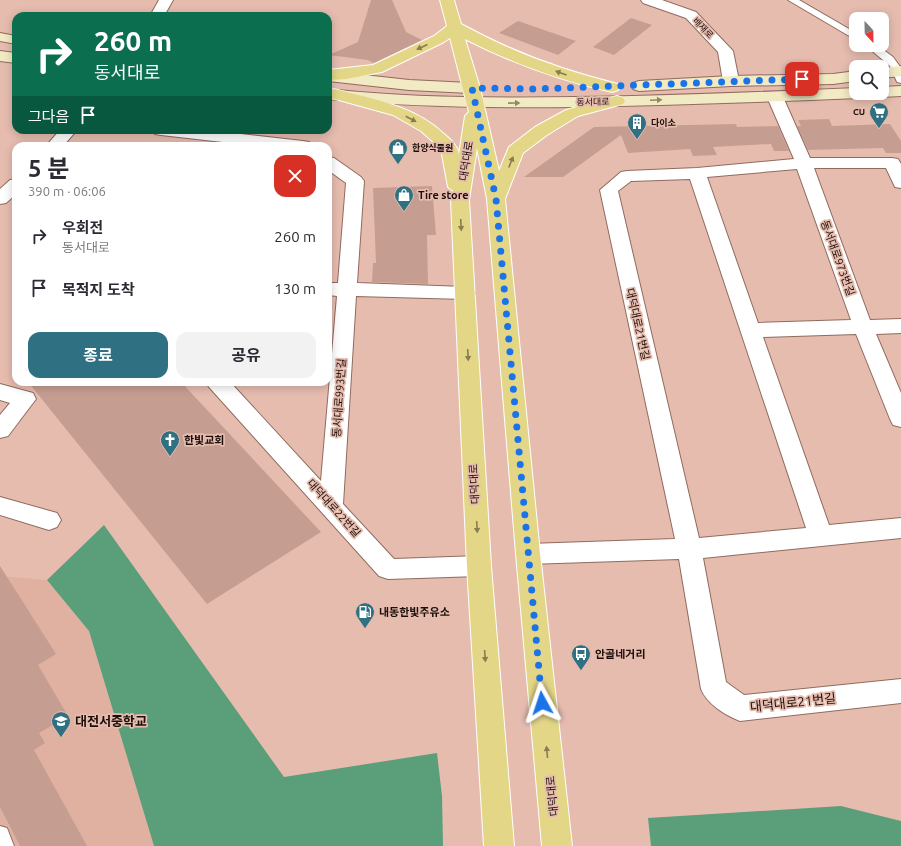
<!DOCTYPE html>
<html lang="ko">
<head>
<meta charset="utf-8">
<style>
	body { margin:0; font-family:Ubuntu,"Noto Sans KR",sans-serif; background:#f2f2f3; color:#2b2b33; height:100vh; display:flex; flex-direction:column; font-size:15px; white-space:nowrap }
	* { box-sizing:border-box; margin:0 }
	p { font-size:13px; color:#7c7c81 }
	.icon { flex:none; width:22px; height:22px; fill:none; stroke:currentColor; stroke-width:2; stroke-linecap:round; stroke-linejoin:round }
	.map { position:relative; flex:1; overflow:hidden }
	.drawer { position:absolute; left:12px; top:142px; width:320px; height:244px; display:flex; flex-direction:column; background:#fff; border-radius:12px; box-shadow:0 2px 10px #0003 }
	.drawer>* { flex:none }
	.hud { position:absolute; left:12px; top:12px; width:320px; height:122px; border-radius:12px; box-shadow:0 2px 10px #0003; background:#0b6e4f; color:#fff; overflow:hidden }
	.needle { width:26px; rotate:158deg }
	.fabs { position:absolute; left:849px; top:12px; display:grid; gap:8px }
	.fabs a { display:grid; place-items:center; width:40px; height:40px; border-radius:8px; background:#fff; box-shadow:0 2px 10px #0003; font-size:20px }
	.pin { position:absolute; display:grid; place-items:center; width:34px; height:34px; color:#fff; margin:-17px; border-radius:8px; box-shadow:0 2px 6px #0006 }
	.me { position:absolute; width:44px; margin:-22px; rotate:355deg; stroke-linejoin:round; filter:drop-shadow(0 0 3px #0008) }
	.turn { display:flex; align-items:center; gap:14px; height:84px; padding:0 16px; font-size:18px }
	.turn .icon { width:52px; height:52px; stroke-width:2.5 }
	.turn b { display:block; font-size:28px; line-height:34px }
	.then { display:flex; align-items:center; height:38px; padding:0 16px; background:#0003; gap:8px; font-size:15px }
	.round { display:grid; place-items:center; flex:none; width:42px; height:42px; border-radius:12px; background:#f2f2f3 }
	.overview { display:flex; align-items:center; justify-content:space-between; height:68px; padding:0 16px }
	h1 { font-size:24px; font-weight:700; line-height:30px }
	.button { display:flex; gap:8px; margin-top:auto; padding:8px 16px }
	.button a { flex:1; height:46px; border-radius:12px; background:#2f7183; color:#fff; font-size:16px; font-weight:700; line-height:46px; text-align:center }
	.button a+a { background:#f2f2f3; color:#2b2b33 }
	ul { padding:0; list-style:none }
	li { display:flex; align-items:center; gap:12px; height:52px; padding:0 16px }
	li div { flex:1 }
	li b { display:block; font-size:15px }
	li em { font-style:normal }
	.map>svg:first-child { display:block }
</style>
</head>
<body>
<div class="map">
<svg width="901" height="846" viewBox="0 0 901 846">
	<rect width="100%" height="100%" fill="#e6bcaf"/>
	<path fill="#e0b0a0" d="M 0,576 L 47,580 L 89,631 L 154,846 L 0,846 Z"/>
	<g fill="#5b9e7a">
		<path d="M 104,525 L 284,777 L 437,753 L 442,796 L 443,846 L 154,846 L 89,631 L 47,580 Z"/>
		<path d="M 841,806 L 901,821 L 901,846 L 651,846 L 648,818 Z"/>
	</g>
	<g fill="#c69e91">
		<path d="M 371,0 L 392,0 L 406,32 L 422,40 L 374,63 L 368,60 L 329,55 L 358,42 Z"/>
		<path d="M 631,18 L 652,25 L 614,55 L 593,47 Z"/>
		<path d="M 518,21 L 576,41 L 558,55 L 499,33 Z"/>
		<path d="M 829,119 L 832,126 L 890,124 L 901,141 L 901,153 L 886,153 L 883,148 L 808,150 L 797,126 L 801,126 L 798,120 Z"/>
		<path d="M 736,124 L 737,127 L 778,126 L 789,151 L 774,151 L 771,144 L 713,147 L 717,155 L 693,156 L 690,149 L 628,153 L 621,135 L 563,177 L 524,177 L 594,127 Z"/>
		<path d="M 432,186 L 436,235 L 427,235 L 428,284 L 372,282 L 373,263 L 376,263 L 373,188 Z"/>
		<path d="M 28,382 L 181,382 L 321,532 L 207,604 Z"/>
		<path d="M 0,566 L 56,654 L 38,665 L 68,716 L 39,733 L 45,743 L 34,750 L 87,846 L 20,846 L 0,807 Z"/>
	</g>
	<g fill="none" stroke-linecap="round" stroke-linejoin="round">
		<defs>
			<g id="lane">
				<path d="M 788,0 L 799,0 L 856,33 L 856,40 Z"/>
				<path d="M 865,45 L 877,45 L 893,57 L 901,68 L 901,83 L 897,82 L 890,66 Z"/>
				<path d="M 0,826 L 7,828 L 14,846 L 0,846 Z"/>
			</g>
			<g id="street">
				<path d="M 159,0 L 173,0 L 164,16 L 150,16 Z"/>
				<path d="M 641,0 L 662,0 L 696,12 L 733,51 L 739,81 L 737,84 L 731,86 L 725,84 L 723,81 L 718,52 L 686,18 L 643,3 Z"/>
				<path d="M 775,92 L 781,94 L 783,97 L 810,158 L 892,158 L 898,159 L 901,164 L 901,188 L 895,187 L 886,168 L 814,168 L 870,320 L 901,319 L 901,333 L 876,334 L 901,393 L 901,427 L 893,425 L 890,419 L 856,334 L 763,337 L 829,525 L 901,518 L 901,538 L 703,558 L 726,682 L 744,695 L 901,679 L 901,703 L 740,721 C 725,715 707,704 701,689 L 679,559 L 528,564 L 519,561 L 516,554 L 519,547 L 528,544 L 675,539 L 600,190 L 621,172 L 627,171 L 697,168 L 794,159 L 767,97 L 769,94 ZM 797,169 L 851,320 L 758,323 L 707,177 ZM 690,179 L 806,528 L 699,538 L 618,191 L 631,181 Z"/>
				<path d="M 60,130 L 77,130 L 63,146 L 46,146 Z"/>
				<path d="M 153,130 L 205,130 L 303,141 L 309,142 L 311,146 L 258,146 L 161,135 L 155,134 Z"/>
				<path d="M 328,157 L 334,158 L 361,177 L 364,181 L 357,283 L 465,287 L 472,288 L 475,293 L 472,298 L 465,299 L 356,296 L 343,504 L 394,559 L 479,556 L 488,559 L 491,566 L 488,573 L 479,576 L 388,579 L 379,576 L 209,387 L 206,382 L 230,382 L 321,481 L 337,296 L 328,295 L 328,283 L 338,283 L 346,183 L 328,170 Z"/>
				<path d="M 16,179 L 16,194 L 6,203 L 0,204 L 0,189 L 10,180 Z"/>
				<path d="M 0,384 L 33,393 L 36,399 L 8,436 L 0,438 L 0,415 L 10,403 L 0,400 Z"/>
				<path d="M 0,497 L 57,513 L 61,520 L 57,527 L 49,530 L 0,515 Z"/>
			</g>
			<g id="secondary">
				<path d="M 0,33 L 16,36 L 16,44 L 0,41 Z"/>
				<path d="M 0,51 L 16,53 L 16,63 L 0,61 Z"/>
				<path d="M 901,66 L 901,76 L 882,78 L 882,68 Z"/>
				<path d="M 328,71 L 409,80 L 470,83 L 476,85 L 478,88 L 476,91 L 470,93 L 409,90 L 328,81 Z"/>
				<path d="M 856,71 L 856,81 L 833,84 L 731,86 L 639,91 L 633,89 L 631,86 L 633,83 L 639,81 L 731,76 L 833,74 Z"/>
				<path d="M 901,86 L 901,96 L 882,97 L 876,95 L 875,93 L 882,93 L 882,87 Z"/>
				<path d="M 856,88 L 856,93 L 867,93 L 865,96 L 859,98 C 764,102 670,105 575,107 C 493,108 410,107 328,99 L 328,89 C 410,98 493,98 575,97 C 669,96 762,92 856,88 Z"/>
			</g>
			<path id="primary" d="M 440,0 L 454,0 L 461,24 C 512,52 561,70 618,84 L 620,87 L 618,90 L 612,92 C 561,81 512,63 465,39 L 480,88 L 499,171 L 509,147 L 535,127 L 566,110 L 617,96 L 623,98 L 625,101 L 623,104 L 578,116 L 547,135 L 523,153 L 505,199 L 540,554 L 572,846 L 542,846 L 516,554 L 487,199 L 477,148 L 469,200 L 491,566 L 514,846 L 484,846 L 467,566 L 451,200 L 453,191 L 448,187 L 441,149 L 421,131 L 393,115 L 328,97 L 328,91 L 334,89 C 373,99 415,106 444,134 C 451,140 457,145 459,154 L 465,116 L 469,112 L 450,38 L 444,42 L 382,72 L 346,79 L 328,80 L 328,70 L 373,65 L 434,36 L 447,26 Z"/>
		</defs>
		<use href="#lane" stroke="#906b5e" stroke-width="2"/>
		<use href="#street" stroke="#906b5e" stroke-width="2"/>
		<use href="#secondary" stroke="#906b5e" stroke-width="2"/>
		<use href="#primary" stroke="#fff" stroke-width="2"/>
		<use href="#lane" fill="#fff" fill-rule="evenodd"/>
		<use href="#street" fill="#fff" fill-rule="evenodd"/>
		<use href="#secondary" fill="#f1eac3" fill-rule="evenodd"/>
		<use href="#primary" fill="#e3d687" fill-rule="evenodd"/>
	</g>
	<defs><path id="oneway-solid" d="M-6-.8H1V-3.2L6.5 0L1 3.2V.8H-6Z"/></defs>
	<g fill="#897c4e">
		<use href="#oneway-solid" transform="translate(422 47) rotate(155)"/>
		<use href="#oneway-solid" transform="translate(561 73) rotate(-160)"/>
		<use href="#oneway-solid" transform="translate(411 119) rotate(28)"/>
		<use href="#oneway-solid" transform="translate(511 162) rotate(-68)"/>
		<use href="#oneway-solid" transform="translate(461 225) rotate(87)"/>
		<use href="#oneway-solid" transform="translate(468 355) rotate(87)"/>
		<use href="#oneway-solid" transform="translate(477 527) rotate(87)"/>
		<use href="#oneway-solid" transform="translate(485 656) rotate(86)"/>
		<use href="#oneway-solid" transform="translate(547 752) rotate(-95)"/>
	</g>
	<g fill="#91876f">
		<use href="#oneway-solid" transform="translate(656 100) rotate(-2)"/>
		<use href="#oneway-solid" transform="translate(514 103) rotate(-1)"/>
	</g>
	<g fill="none" stroke-linecap="round" stroke-linejoin="round">
		<path stroke="#1a73e8" stroke-width="7" stroke-dasharray="0 12.6" d="M 542,703 L 496,199 L 472,88 L 535,89 L 802,79"/>
	</g>
	<defs>
		<symbol id="supermarket-pin" viewBox="-11 -11 22 30"><path d="M0 17L-7.5 6A9.5 9.5 0 1 1 7.5 6Z" fill="#2f7183" stroke="#e6bcaf"/><path d="M-6-5.5h2.5l.6 2H6L4.5 2H-2.5L-4.4-4H-6ZM-1.5 3.2a1.3 1.3 0 1 0 .1 0ZM3 3.2a1.3 1.3 0 1 0 .1 0Z" fill="#fff"/></symbol>
		<symbol id="building-pin" viewBox="-11 -11 22 30"><path d="M0 17L-7.5 6A9.5 9.5 0 1 1 7.5 6Z" fill="#2f7183" stroke="#e6bcaf"/><path d="M-4-6H4V6H1V3H-1V6H-4ZM-2.5-4.3h1.7v1.8h-1.7ZM.8-4.3h1.7v1.8H.8ZM-2.5-1h1.7V.8h-1.7ZM.8-1h1.7V.8H.8Z" fill="#fff"/></symbol>
		<symbol id="shop-pin" viewBox="-11 -11 22 30"><path d="M0 17L-7.5 6A9.5 9.5 0 1 1 7.5 6Z" fill="#2f7183" stroke="#e6bcaf"/><path d="M-5-2.5h2.3a2.7 3.5 0 0 1 5.4 0H5L5.5 6h-11ZM-1.5-2.5h3a1.5 2.3 0 0 0-3 0Z" fill="#fff"/></symbol>
		<symbol id="church-pin" viewBox="-11 -11 22 30"><path d="M0 17L-7.5 6A9.5 9.5 0 1 1 7.5 6Z" fill="#2f7183" stroke="#e6bcaf"/><path d="M-1.2-6h2.4v3.5h3.3v2.4h-3.3V6h-2.4V-.1h-3.3v-2.4h3.3Z" fill="#fff"/></symbol>
		<symbol id="fuel-pin" viewBox="-11 -11 22 30"><path d="M0 17L-7.5 6A9.5 9.5 0 1 1 7.5 6Z" fill="#2f7183" stroke="#e6bcaf"/><path d="M-5.5-6h7V0h2V4h1.3V-2.5L3-4.5l.8-.8L6-3V5H2.5V1h-1V6h-7ZM-4.2-4.7v3.2H.2V-4.7Z" fill="#fff"/></symbol>
		<symbol id="bus-pin" viewBox="-11 -11 22 30"><path d="M0 17L-7.5 6A9.5 9.5 0 1 1 7.5 6Z" fill="#2f7183" stroke="#e6bcaf"/><path d="M-5-6H5V4H4V6H2V4H-2V6H-4V4H-5ZM-3.5-4V0h7V-4ZM-3.5 1.2v1.5H-2V1.2ZM2 1.2v1.5H3.5V1.2Z" fill="#fff"/></symbol>
		<symbol id="school-pin" viewBox="-11 -11 22 30"><path d="M0 17L-7.5 6A9.5 9.5 0 1 1 7.5 6Z" fill="#2f7183" stroke="#e6bcaf"/><path d="M0-5L7-2L0 1L-7-2ZM-4 1L0 2.5L4 1V4Q0 6-4 4Z" fill="#fff"/></symbol>
	</defs>
	<g fill-rule="evenodd">
		<use href="#supermarket-pin" x="868" y="101" width="22" height="30"/>
		<use href="#building-pin" x="626" y="112" width="22" height="30"/>
		<use href="#shop-pin" x="387" y="137" width="22" height="30"/>
		<use href="#shop-pin" x="393" y="184" width="22" height="30"/>
		<use href="#church-pin" x="159" y="429" width="22" height="30"/>
		<use href="#fuel-pin" x="354" y="601" width="22" height="30"/>
		<use href="#bus-pin" x="570" y="643" width="22" height="30"/>
		<use href="#school-pin" x="50" y="710" width="22" height="30"/>
	</g>
	<g text-anchor="middle" stroke-width="3.5" stroke-linejoin="round" paint-order="stroke">
		<g font-size="9" fill="#1c0e09" stroke="#e6bcaf">
			<text transform="translate(703 28) rotate(46)" y="3">배재로</text>
			<text transform="translate(593 102) rotate(-1)" y="3">동서대로</text>
		</g>
		<g font-size="9" font-weight="bold" fill="#1c0e09" stroke="#e6bcaf" text-anchor="start">
			<text x="865" y="115" text-anchor="end">CU</text>
			<text x="651" y="126">다이소</text>
			<text x="412" y="151">한양식물원</text>
		</g>
		<g font-size="11" fill="#1c0e09" stroke="#e6bcaf">
			<text transform="translate(466 161) rotate(-81)" y="4">대덕대로</text>
			<text transform="translate(838 258) rotate(70)" y="4">동서대로973번길</text>
			<text transform="translate(638 324) rotate(77)" y="4">대덕대로21번길</text>
			<text transform="translate(339 398) rotate(-86)" y="4">동서대로993번길</text>
			<text transform="translate(474 484) rotate(-93)" y="4">대덕대로</text>
			<text transform="translate(334 508) rotate(48)" y="4">대덕대로22번길</text>
			<text transform="translate(552 796) rotate(-96)" y="4">대덕대로</text>
		</g>
		<g font-size="11" font-weight="bold" fill="#1c0e09" stroke="#e6bcaf" text-anchor="start">
			<text x="418" y="199">Tire store</text>
			<text x="184" y="444">한빛교회</text>
			<text x="379" y="616">내동한빛주유소</text>
			<text x="595" y="658">안골네거리</text>
		</g>
		<g font-size="13" fill="#1c0e09" stroke="#e6bcaf">
			<text transform="translate(793 702) rotate(-6)" y="5">대덕대로21번길</text>
		</g>
		<g font-size="13" font-weight="bold" fill="#1c0e09" stroke="#e6bcaf" text-anchor="start">
			<text x="75" y="726">대전서중학교</text>
		</g>
	</g>
</svg>
<div class="fabs">
<a><svg class="needle" viewBox="-14 -14 28 28"><path d="M0-13l5 13h-10z" fill="#e53935"/><path d="M0 13l5-13h-10z" fill="#7c7c81"/></svg></a>
<a><svg class="icon" aria-label="search" viewBox="0 0 24 24"><circle cx="10" cy="10" r="6"/><path d="M15 15l6 6"/></svg></a>
</div>
<div class="pin" style="left:802px;top:79px;background:#d93025"><svg class="icon" aria-label="arrive" viewBox="0 0 24 24"><path d="M6 21V4h12l-3 4 3 4H6"/></svg></div>
<svg class="me" style="left:542px;top:703px" viewBox="-20 -20 40 40"><path d="M0-17L14 15 0 8-14 15z" fill="#1a73e8" stroke="#fff" stroke-width="4"/></svg>
<div class="hud">
<div class="turn"><svg class="icon" aria-label="right" viewBox="0 0 24 24"><path d="M7 20v-9h11M14 6l5 5-5 5"/></svg><div><b>260 m</b>동서대로</div></div>
<div class="then">그다음<svg class="icon" aria-label="arrive" viewBox="0 0 24 24"><path d="M6 21V4h12l-3 4 3 4H6"/></svg></div>
</div>
<section class="drawer">
<div class="overview"><div><h1>5 분</h1><p>390 m · 06:06</p></div><a class="round" style="background:#d93025;color:#fff"><svg class="icon" aria-label="close" viewBox="0 0 24 24"><path d="M6 6l12 12M18 6L6 18"/></svg></a></div>
<ul>
<li><svg class="icon" aria-label="right" viewBox="0 0 24 24"><path d="M7 20v-9h11M14 6l5 5-5 5"/></svg><div><b>우회전</b><p>동서대로</p></div><em>260 m</em></li>
<li><svg class="icon" aria-label="arrive" viewBox="0 0 24 24"><path d="M6 21V4h12l-3 4 3 4H6"/></svg><div><b>목적지 도착</b></div><em>130 m</em></li>
</ul>
<div class="button"><a>종료</a><a>공유</a></div>
</section>
</div>
</body>
</html>
